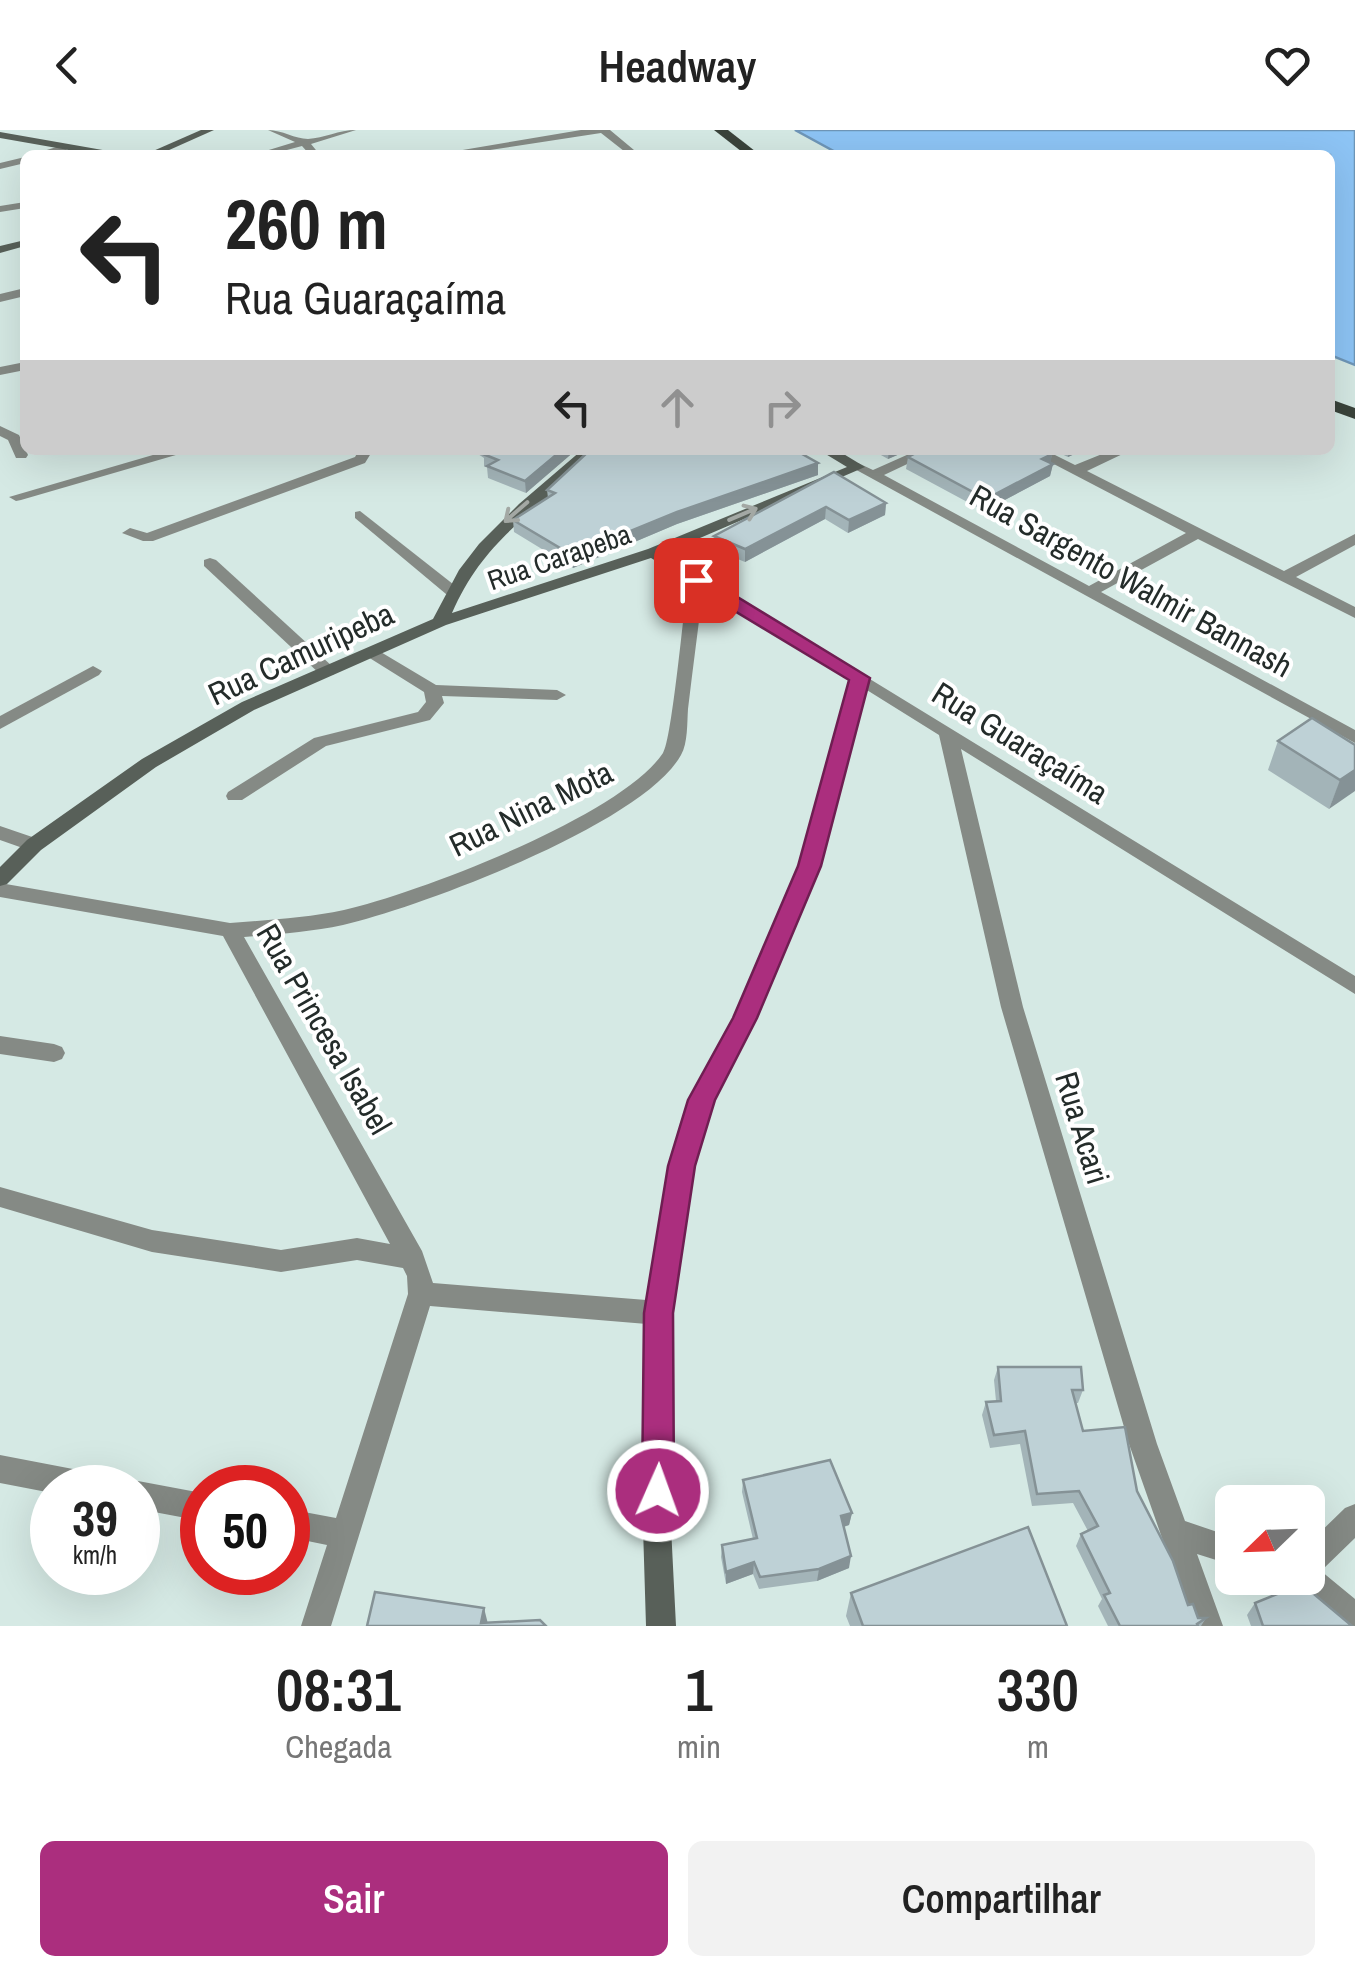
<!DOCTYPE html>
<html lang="pt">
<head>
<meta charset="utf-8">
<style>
	body { margin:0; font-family:"Archivo Narrow",sans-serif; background:#f2f2f2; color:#222; height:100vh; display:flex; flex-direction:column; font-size:38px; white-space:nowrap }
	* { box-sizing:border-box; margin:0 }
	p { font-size:32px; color:#767676 }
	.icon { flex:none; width:55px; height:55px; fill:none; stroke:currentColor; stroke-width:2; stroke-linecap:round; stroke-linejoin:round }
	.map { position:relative; height:1496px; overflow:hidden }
	.side { display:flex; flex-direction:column; background:#fff; flex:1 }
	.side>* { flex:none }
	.hud { position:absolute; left:20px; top:20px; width:1315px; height:305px; border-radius:15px; box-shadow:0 10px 40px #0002; background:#fff; color:#222; overflow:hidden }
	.needle { width:65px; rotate:247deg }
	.buttons { position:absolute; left:1215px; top:1355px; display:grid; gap:20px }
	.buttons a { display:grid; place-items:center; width:110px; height:110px; border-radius:15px; background:#fff; box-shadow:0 10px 40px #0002; font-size:50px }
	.speed { position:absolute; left:30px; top:1335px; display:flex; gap:20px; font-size:50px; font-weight:700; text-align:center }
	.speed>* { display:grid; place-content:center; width:130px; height:130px; border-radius:50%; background:#fff; box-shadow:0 10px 40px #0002; line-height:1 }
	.speed small { font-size:25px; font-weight:400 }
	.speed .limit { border:15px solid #d22; background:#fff; color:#111 }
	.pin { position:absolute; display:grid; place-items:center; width:85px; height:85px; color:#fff; margin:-42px; border-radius:20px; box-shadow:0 5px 15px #0006 }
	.me { position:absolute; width:110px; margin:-55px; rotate:2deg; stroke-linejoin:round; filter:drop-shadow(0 0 8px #0008) }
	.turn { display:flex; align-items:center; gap:35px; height:210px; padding:0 40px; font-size:45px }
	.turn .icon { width:130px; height:130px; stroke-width:2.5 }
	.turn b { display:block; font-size:70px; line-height:85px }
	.lanes { display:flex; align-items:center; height:95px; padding:0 40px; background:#0003; justify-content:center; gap:50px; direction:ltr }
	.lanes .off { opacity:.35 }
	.eta { display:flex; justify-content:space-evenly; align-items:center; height:170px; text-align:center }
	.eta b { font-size:60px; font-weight:600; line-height:70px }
	.primary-button { display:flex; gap:20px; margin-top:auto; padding:20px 40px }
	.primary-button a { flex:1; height:115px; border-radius:15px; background:#ab2e7e; color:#fff; font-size:40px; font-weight:600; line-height:115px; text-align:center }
	.primary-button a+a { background:#f2f2f2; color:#222 }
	header { display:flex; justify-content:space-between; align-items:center; height:130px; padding:0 40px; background:#fff; font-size:45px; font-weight:600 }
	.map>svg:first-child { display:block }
</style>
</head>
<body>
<header><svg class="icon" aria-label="back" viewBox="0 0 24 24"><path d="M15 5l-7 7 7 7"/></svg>Headway<svg class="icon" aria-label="heart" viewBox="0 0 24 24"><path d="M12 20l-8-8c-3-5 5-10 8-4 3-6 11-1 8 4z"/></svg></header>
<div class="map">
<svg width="1355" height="1496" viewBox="0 0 1355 1496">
	<rect width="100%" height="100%" fill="#d5e9e4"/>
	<path fill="#8dc4f5" stroke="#6e96b8" stroke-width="2.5" d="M 795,0 L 1355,0 L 1355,235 L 1330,225 L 1330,25 L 841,25 Z"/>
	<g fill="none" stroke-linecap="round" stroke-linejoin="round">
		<g fill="#858a85" fill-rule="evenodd">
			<path d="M 268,0 C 282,0 295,9 308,9 C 324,8 339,0 356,0 L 311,14 L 320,25 L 310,25 L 302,16 L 268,25 L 252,25 L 295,12 Z"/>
			<path d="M 581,0 L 610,0 L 640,25 L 629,25 L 601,3 L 457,25 L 433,25 Z"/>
			<path d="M 63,15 L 67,20 L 36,25 L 37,23 Z"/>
			<path d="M 25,27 L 25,33 L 0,39 L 0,33 Z"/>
			<path d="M 25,72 L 25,78 L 0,82 L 0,76 Z"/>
			<path d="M 25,158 L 25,166 L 0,172 L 0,164 Z"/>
			<path d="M 25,232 L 25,240 L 0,245 L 0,237 Z"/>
			<path d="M 0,296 L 19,305 L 28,325 L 26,328 L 16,328 L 8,310 L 0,306 Z"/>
			<path d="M 170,320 L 193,320 L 21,370 L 16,371 L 9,367 Z"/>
			<path d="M 359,320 L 373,320 L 365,333 L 153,411 L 143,411 L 122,403 L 130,398 L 147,403 L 355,327 Z"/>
			<path d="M 918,320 L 937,320 L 884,345 L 1089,456 L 1186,403 L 1027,320 L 1045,320 L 1075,335 L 1112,320 L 1131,320 L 1087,341 L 1284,441 L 1355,404 L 1355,415 L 1296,447 L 1355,477 L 1355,488 L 1198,409 L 1101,462 L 1355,600 L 1355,613 L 851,337 L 858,333 L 873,340 Z"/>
			<path d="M 360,381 L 458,458 L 458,464 L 446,464 L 355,388 L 355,382 Z"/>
			<path d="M 210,428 L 216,430 L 333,537 L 336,541 L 333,545 L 321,545 L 204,436 L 204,430 Z"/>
			<path d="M 696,445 L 704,450 C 699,493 693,536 688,579 C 687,593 688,613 681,625 C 643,694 420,777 343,795 C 311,802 277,804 244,807 L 422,1121 L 433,1153 L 659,1171 L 668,1175 L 672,1183 L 668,1191 L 659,1195 L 430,1176 L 331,1496 L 301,1496 L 327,1415 L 288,1407 L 288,1379 L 336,1388 L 408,1164 L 407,1146 L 403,1138 L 357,1130 L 281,1142 L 152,1122 L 0,1077 L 0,1057 L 152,1100 L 281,1120 L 357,1108 L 390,1114 L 223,806 L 0,767 L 0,753 L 230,793 C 268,790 307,788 344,780 C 418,763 621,686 663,623 C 672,609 684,477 688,450 Z"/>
			<path d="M 374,518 L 436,555 L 557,560 L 566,565 L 557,570 L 442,566 L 444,573 L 430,590 L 326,616 L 242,670 L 228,670 L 226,666 L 228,662 L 314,608 L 418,582 L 426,572 L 424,562 L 368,527 L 368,519 Z"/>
			<path d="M 93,536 L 102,541 L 99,545 L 0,599 L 0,586 Z"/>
			<path d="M 860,543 L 1355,846 L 1355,864 L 961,619 L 1023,877 L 1157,1314 L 1185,1391 L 1232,1407 L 1232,1435 L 1197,1424 L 1223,1496 L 1193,1496 L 1129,1314 L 1001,877 L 939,605 L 854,552 L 851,548 L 854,544 Z"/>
			<path d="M 0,696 L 41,710 L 44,715 L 34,722 L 0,710 Z"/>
			<path d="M 0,906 L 54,914 L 62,917 L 65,923 L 62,929 L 54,932 L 0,924 Z"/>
			<path d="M 0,1325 L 99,1344 L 109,1348 L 113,1358 L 52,1358 L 52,1363 L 0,1353 Z"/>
			<path d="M 138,1351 L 202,1363 L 202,1391 L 138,1379 L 138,1358 L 127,1358 Z"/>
			<path d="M 1355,1374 L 1355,1408 L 1321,1441 L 1355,1469 L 1355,1496 C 1333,1496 1300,1469 1291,1448 L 1308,1448 L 1308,1414 L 1345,1378 Z"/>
		</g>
		<g fill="#586059" fill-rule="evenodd">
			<path d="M 201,0 L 214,0 L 158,25 L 144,25 Z"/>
			<path d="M 0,2 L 114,22 L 119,25 L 97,25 L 0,8 Z"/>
			<path d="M 25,110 L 25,116 L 0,123 L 0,116 Z"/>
			<path d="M 582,320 L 598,320 C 544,379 487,402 452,483 L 648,419 L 847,337 L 819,320 L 837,320 L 865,337 L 665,423 L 869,548 L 819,736 L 756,888 L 712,970 L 693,1036 L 672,1183 L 671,1397 L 676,1496 L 646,1496 L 643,1397 L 646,1183 L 669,1036 L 689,970 L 734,888 L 799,736 L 851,550 L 651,428 L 446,495 L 254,580 L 156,637 L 41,720 L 7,754 L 0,756 L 0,737 L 27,710 L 142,629 L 242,572 L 433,489 L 459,440 L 479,414 L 519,374 Z"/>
		</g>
		<g fill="#3a433b" fill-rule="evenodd">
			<path d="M 714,0 L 728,0 L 760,25 L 746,25 Z"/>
			<path d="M 1330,269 L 1355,278 L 1355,289 L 1330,280 Z"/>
		</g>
	</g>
	<g fill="#a3b4b8">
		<path d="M 472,320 L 576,320 L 526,363 L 488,348 L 487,337 L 484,336 L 484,328 Z"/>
		<path d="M 872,320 L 909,320 L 888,329 Z"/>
		<path d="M 1053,320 L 1083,320 L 1068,327 Z"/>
		<path d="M 1052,324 L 1050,333 L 1053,334 L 1050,346 L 984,381 L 906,339 L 908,327 Z"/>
		<path d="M 818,333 L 818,345 L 677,394 L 573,438 L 514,402 L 513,390 L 548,368 L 547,360 Z"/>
		<path d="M 834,342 L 886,373 L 885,385 L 848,403 L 825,389 L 745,432 L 713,419 L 714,406 Z"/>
		<path d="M 1278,611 L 1355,615 L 1329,679 L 1268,640 Z"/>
		<path d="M 998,1237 L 1083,1260 L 1078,1273 L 1076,1273 L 1083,1301 L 1137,1361 L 1188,1475 L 1198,1488 L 1206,1488 L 1201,1496 L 1108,1496 L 1098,1476 L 1102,1469 L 1076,1416 L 1081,1404 L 1088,1401 L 1073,1373 L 1032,1376 L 1020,1314 L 990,1318 L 982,1285 L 986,1272 L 996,1271 L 994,1250 Z"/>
		<path d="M 743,1350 L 852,1383 L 849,1395 L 844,1397 L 849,1438 L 817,1451 L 759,1459 L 753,1444 L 726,1454 L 721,1427 L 722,1415 L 753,1409 L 742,1362 Z"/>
		<path d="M 851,1463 L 1067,1496 L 850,1496 L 846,1486 Z"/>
		<path d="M 1255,1473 L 1352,1496 L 1251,1496 L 1247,1485 Z"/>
	</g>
	<g fill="#859296">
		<path d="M 562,320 L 576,320 L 526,363 L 525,351 Z"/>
		<path d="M 889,320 L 909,320 L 888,329 Z"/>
		<path d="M 1069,320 L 1083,320 L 1068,327 Z"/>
		<path d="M 1052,324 L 1050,336 L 1053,334 L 1050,346 L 984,381 L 986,369 L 1042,329 Z"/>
		<path d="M 818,333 L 818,345 L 677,394 L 573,438 L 572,425 L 677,382 Z"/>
		<path d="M 886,373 L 885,385 L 848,403 L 849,390 Z"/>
		<path d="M 826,377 L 825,389 L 745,432 L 745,419 Z"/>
		<path d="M 1355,640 L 1355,661 L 1329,679 L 1340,650 Z"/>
		<path d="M 852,1383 L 849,1395 L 839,1398 L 841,1386 Z"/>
		<path d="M 851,1426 L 849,1438 L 817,1451 L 819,1439 Z"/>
		<path d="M 754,1432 L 753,1444 L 726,1454 L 726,1442 Z"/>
		<path d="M 484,1478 L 488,1494 L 481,1493 Z"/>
	</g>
	<g fill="#bed1d6" stroke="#859296" stroke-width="2.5">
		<path d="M 488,320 L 562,320 L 525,351 L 487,336 L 498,330 L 483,324 L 489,321 Z"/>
		<path d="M 590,320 L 795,320 L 818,333 L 677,382 L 572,425 L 513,390 L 555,363 L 547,360 Z"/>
		<path d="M 922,320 L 1044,320 L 1052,324 L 1042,329 L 1053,334 L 986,369 L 908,327 Z"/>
		<path d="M 834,342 L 886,373 L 849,390 L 826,377 L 745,419 L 714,406 Z"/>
		<path d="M 1312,588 L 1355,615 L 1355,640 L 1340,650 L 1278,611 Z"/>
		<path d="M 998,1237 L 1081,1237 L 1083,1260 L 1072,1260 L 1083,1301 L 1125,1297 L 1137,1361 L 1173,1431 L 1188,1475 L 1193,1474 L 1198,1488 L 1206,1488 L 1197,1494 L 1198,1496 L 1120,1496 L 1104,1465 L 1110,1463 L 1081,1404 L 1098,1396 L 1079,1361 L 1037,1364 L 1025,1301 L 994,1305 L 986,1272 L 1001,1271 Z"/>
		<path d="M 830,1330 L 852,1383 L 841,1386 L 851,1426 L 819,1439 L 760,1447 L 754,1432 L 726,1442 L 722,1415 L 757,1408 L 743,1350 Z"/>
		<path d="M 1028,1397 L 1067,1496 L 863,1496 L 851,1463 Z"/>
		<path d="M 1302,1454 L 1352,1496 L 1263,1496 L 1255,1473 Z"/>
		<path d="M 375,1462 L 484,1478 L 481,1493 L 540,1490 L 546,1496 L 367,1496 Z"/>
	</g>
	<defs><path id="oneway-shaft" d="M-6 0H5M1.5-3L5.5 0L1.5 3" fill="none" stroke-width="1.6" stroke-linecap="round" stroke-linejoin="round" transform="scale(2.5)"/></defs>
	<g stroke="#a3a8a4">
		<use href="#oneway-shaft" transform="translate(516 382) rotate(139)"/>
		<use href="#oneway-shaft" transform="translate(743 384) rotate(-23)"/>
	</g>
	<path fill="#ab2e7e" stroke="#6f1e52" stroke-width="2.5" d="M 690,446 L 703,446 L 870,548 L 821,736 L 757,888 L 715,970 L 695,1036 L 673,1183 L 674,1361 L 669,1372 L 658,1377 L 647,1372 L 642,1361 L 644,1183 L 668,1036 L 688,970 L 733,888 L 798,736 L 849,550 L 690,454 Z"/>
	<g text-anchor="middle" stroke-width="8" stroke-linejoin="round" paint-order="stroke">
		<g font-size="28" fill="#242c2a" stroke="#fff">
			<text transform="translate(559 427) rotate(-19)" y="10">Rua Carapeba</text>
		</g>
		<g font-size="32" fill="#242c2a" stroke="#fff">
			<text transform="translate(1131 451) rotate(29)" y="11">Rua Sargento Walmir Bannash</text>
			<text transform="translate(301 524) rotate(-25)" y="11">Rua Camuripeba</text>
			<text transform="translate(1020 613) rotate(32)" y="11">Rua Guaraçaíma</text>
			<text transform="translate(531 679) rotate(-26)" y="11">Rua Nina Mota</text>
			<text transform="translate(324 899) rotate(60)" y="11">Rua Princesa Isabel</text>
			<text transform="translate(1082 998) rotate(73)" y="11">Rua Acari</text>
		</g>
	</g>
</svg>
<div class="buttons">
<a><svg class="needle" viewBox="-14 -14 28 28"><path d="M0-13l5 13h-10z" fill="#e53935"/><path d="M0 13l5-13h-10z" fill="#767676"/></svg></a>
</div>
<div class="speed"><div>39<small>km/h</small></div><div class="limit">50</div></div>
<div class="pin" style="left:696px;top:450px;background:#d93025"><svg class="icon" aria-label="arrive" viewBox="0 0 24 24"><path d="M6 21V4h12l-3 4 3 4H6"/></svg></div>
<svg class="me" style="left:658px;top:1361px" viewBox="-20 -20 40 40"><circle r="17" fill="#ab2e7e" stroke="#fff" stroke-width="3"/><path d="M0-11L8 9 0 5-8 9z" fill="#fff"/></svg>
<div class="hud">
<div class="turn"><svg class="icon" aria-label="left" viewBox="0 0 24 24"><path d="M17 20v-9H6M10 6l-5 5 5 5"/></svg><div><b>260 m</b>Rua Guaraçaíma</div></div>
<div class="lanes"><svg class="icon" aria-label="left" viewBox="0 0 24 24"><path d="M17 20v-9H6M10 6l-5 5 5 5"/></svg><svg class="icon off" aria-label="ahead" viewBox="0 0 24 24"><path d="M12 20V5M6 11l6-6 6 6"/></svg><svg class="icon off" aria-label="right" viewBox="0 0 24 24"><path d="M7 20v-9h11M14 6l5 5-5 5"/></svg></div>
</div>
</div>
<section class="side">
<div class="eta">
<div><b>08:31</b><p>Chegada</p></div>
<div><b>1</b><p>min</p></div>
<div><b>330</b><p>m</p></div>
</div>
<div class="primary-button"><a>Sair</a><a>Compartilhar</a></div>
</section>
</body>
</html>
